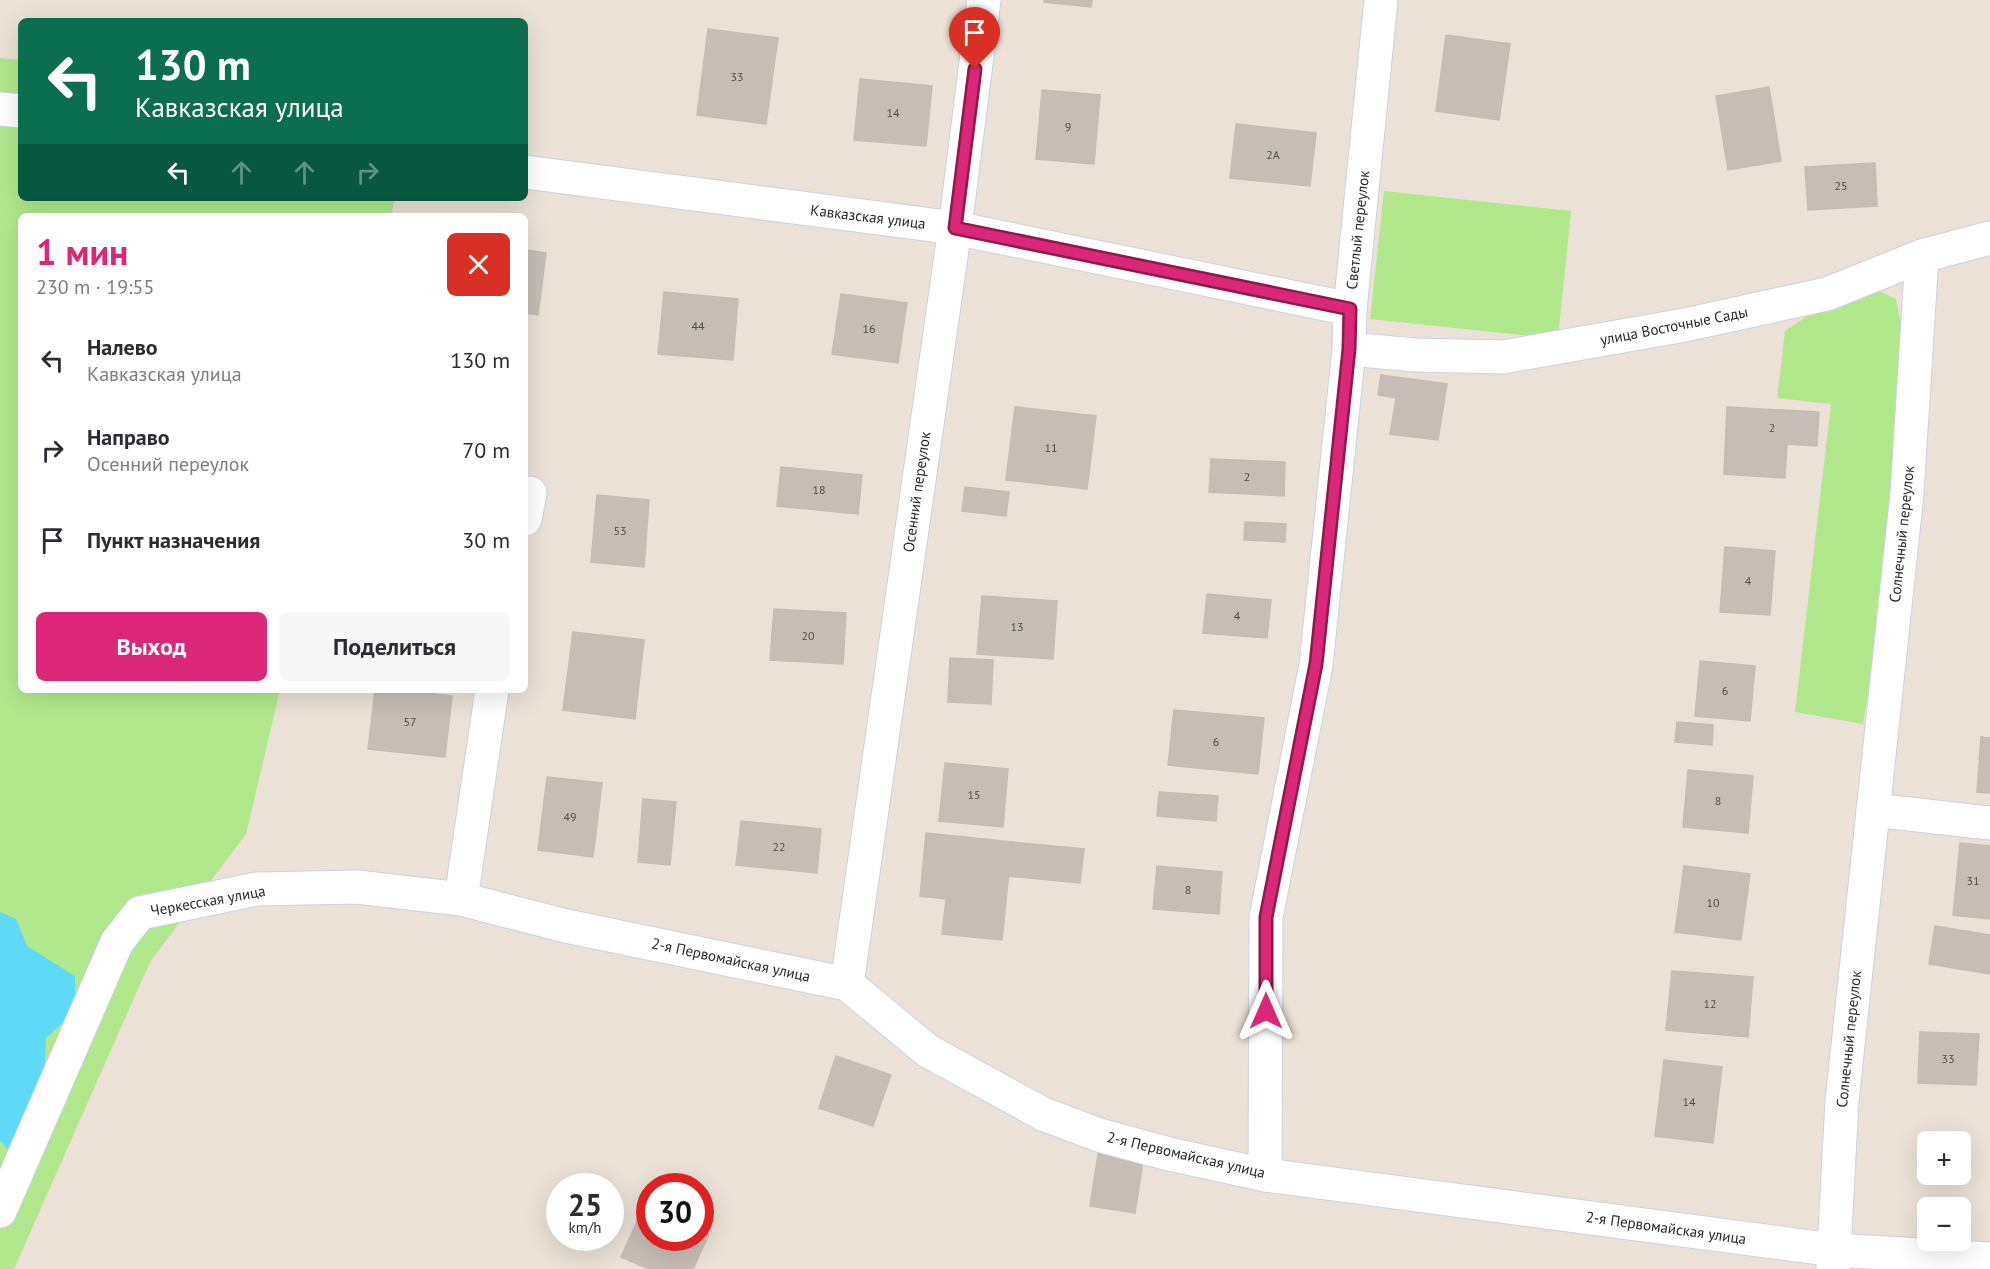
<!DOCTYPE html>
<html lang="ru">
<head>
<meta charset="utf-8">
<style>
	body { margin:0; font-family:"PT Sans",sans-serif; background:#f7f7f7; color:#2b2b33; height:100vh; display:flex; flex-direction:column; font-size:22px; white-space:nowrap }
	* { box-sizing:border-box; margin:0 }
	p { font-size:20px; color:#7c7c81 }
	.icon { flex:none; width:33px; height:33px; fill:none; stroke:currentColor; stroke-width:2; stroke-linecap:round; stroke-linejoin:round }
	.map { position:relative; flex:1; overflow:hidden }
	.details { position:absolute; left:18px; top:213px; width:510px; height:480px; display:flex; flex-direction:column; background:#fff; border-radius:9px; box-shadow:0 6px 24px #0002 }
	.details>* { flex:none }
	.guide { position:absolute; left:18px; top:18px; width:510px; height:183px; border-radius:9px; box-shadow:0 6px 24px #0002; background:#0b6e4f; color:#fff; overflow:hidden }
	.tools { position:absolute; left:1917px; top:1131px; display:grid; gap:12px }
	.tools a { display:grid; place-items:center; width:54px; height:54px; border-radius:9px; background:#fff; box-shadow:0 6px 24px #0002; font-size:30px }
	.speed { position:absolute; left:546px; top:1173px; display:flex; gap:12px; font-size:30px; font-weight:700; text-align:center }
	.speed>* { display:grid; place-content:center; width:78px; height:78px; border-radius:50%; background:#fff; box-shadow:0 6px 24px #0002; line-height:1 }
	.speed small { font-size:15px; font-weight:400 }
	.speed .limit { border:9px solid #d22; background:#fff; color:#111 }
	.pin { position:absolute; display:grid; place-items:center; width:51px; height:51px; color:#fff; margin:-62px -26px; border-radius:50% 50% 50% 0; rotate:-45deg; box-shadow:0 0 6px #0007 }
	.pin .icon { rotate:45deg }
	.me { position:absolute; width:66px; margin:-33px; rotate:0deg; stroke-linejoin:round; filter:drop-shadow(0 0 4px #0008) }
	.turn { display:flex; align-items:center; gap:21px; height:126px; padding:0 18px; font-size:27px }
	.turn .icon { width:78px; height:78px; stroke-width:2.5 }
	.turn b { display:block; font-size:42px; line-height:51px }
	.lanes { display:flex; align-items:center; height:57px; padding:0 18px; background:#0003; justify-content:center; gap:30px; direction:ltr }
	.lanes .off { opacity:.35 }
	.round { display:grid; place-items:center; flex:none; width:63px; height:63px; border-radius:9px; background:#f7f7f7 }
	.overview { display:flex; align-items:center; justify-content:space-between; height:102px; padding:0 18px }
	h1 { font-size:36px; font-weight:700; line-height:45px; color:#db2777 }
	.primary-button { display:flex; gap:12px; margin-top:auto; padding:12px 18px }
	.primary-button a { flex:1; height:69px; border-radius:9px; background:#db2777; color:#fff; font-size:24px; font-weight:700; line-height:69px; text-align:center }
	.primary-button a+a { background:#f7f7f7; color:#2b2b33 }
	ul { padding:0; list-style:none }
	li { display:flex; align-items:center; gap:18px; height:90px; padding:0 18px }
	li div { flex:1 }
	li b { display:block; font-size:22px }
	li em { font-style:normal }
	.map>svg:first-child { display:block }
</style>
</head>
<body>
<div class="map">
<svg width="1990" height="1269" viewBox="0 0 1990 1269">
	<rect width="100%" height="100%" fill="#ebe1d6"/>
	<g fill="#b1e88c" fill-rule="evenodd">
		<path d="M 0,58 L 21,60 L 21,198 L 395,198 L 391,216 L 21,216 L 21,690 L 280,690 L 246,834 L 150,962 L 14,1269 L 0,1269 L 0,1141 L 13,1155 L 0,1119 ZM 74,995 L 75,1012 L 53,1031 Z"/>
		<path d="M 1384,191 L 1571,211 L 1558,339 L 1370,319 Z"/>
		<path d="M 1879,291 L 1896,299 L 1904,340 L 1878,634 L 1863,724 L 1795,712 L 1831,404 L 1777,398 L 1785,331 C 1819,308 1837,296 1879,291 Z"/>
	</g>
	<path fill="#5ed9f8" d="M 0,912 L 16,919 L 27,946 L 75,976 L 75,1012 L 46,1038 L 44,1084 L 13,1155 L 0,1141 Z"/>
	<g fill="#c6beb6" stroke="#c6bdb0" stroke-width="1.5">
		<path d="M 1044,0 L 1092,0 L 1091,7 L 1044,2 Z"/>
		<path d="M 708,29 L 778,38 L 766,124 L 697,115 Z"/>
		<path d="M 1446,35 L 1510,44 L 1499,120 L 1436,111 Z"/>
		<path d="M 860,79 L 932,86 L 926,146 L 854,140 Z"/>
		<path d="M 1769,87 L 1781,161 L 1728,170 L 1716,96 Z"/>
		<path d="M 1042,90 L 1100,95 L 1094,164 L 1036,159 Z"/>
		<path d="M 1236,124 L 1316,133 L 1310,186 L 1230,178 Z"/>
		<path d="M 1875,163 L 1877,206 L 1808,210 L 1805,167 Z"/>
		<path d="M 525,250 L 546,253 L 538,315 L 525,313 Z"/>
		<path d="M 664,292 L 738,299 L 733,360 L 658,354 Z"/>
		<path d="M 841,294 L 907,303 L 898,363 L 832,354 Z"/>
		<path d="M 1381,375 L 1447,384 L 1438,440 L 1390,434 L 1396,398 L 1378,395 Z"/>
		<path d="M 1015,407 L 1096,416 L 1087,489 L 1006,480 Z"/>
		<path d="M 1727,407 L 1819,412 L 1817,446 L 1787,444 L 1785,478 L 1724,474 Z"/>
		<path d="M 1211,459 L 1285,462 L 1284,496 L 1209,492 Z"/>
		<path d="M 781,467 L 862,475 L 858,514 L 777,506 Z"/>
		<path d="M 965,487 L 1009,492 L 1006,516 L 962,511 Z"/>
		<path d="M 597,495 L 649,500 L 644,567 L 591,562 Z"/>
		<path d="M 1245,522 L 1286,524 L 1285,542 L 1244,540 Z"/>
		<path d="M 1725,547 L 1775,551 L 1770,615 L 1720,612 Z"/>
		<path d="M 1207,594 L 1271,600 L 1267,638 L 1203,633 Z"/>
		<path d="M 982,596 L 1057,601 L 1053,659 L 977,654 Z"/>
		<path d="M 774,609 L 846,613 L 843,664 L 770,660 Z"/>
		<path d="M 573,632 L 644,640 L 635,719 L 563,710 Z"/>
		<path d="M 950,658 L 993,660 L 991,704 L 948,702 Z"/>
		<path d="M 1700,661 L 1755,666 L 1750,721 L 1695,716 Z"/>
		<path d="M 375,690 L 398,690 L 452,696 L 445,757 L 368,749 Z"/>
		<path d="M 1174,710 L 1264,718 L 1258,774 L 1168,765 Z"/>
		<path d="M 1677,722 L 1713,725 L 1712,745 L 1675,742 Z"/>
		<path d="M 1981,737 L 1990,738 L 1990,793 L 1977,792 Z"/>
		<path d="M 945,763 L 1008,769 L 1003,827 L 939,821 Z"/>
		<path d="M 1688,770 L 1753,776 L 1748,833 L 1683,827 Z"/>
		<path d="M 547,777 L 602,783 L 593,857 L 538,850 Z"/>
		<path d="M 1159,792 L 1218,796 L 1216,821 L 1157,816 Z"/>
		<path d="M 643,799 L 676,802 L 670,865 L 638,862 Z"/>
		<path d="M 741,821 L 821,829 L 817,873 L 736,865 Z"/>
		<path d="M 926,833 L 1012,842 L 1002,940 L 942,934 L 946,899 L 920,896 Z"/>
		<path d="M 1012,842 L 1084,849 L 1080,883 L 1009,876 Z"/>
		<path d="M 1960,843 L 1990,846 L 1990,919 L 1953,915 Z"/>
		<path d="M 1157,866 L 1222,872 L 1219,914 L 1153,909 Z"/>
		<path d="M 1684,866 L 1750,874 L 1741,940 L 1675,932 Z"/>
		<path d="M 1935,926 L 1990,935 L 1990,974 L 1929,964 Z"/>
		<path d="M 1672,971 L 1753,977 L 1748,1037 L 1666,1030 Z"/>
		<path d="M 1920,1032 L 1979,1034 L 1976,1085 L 1918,1083 Z"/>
		<path d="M 836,1056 L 891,1075 L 873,1126 L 819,1108 Z"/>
		<path d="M 1664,1060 L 1722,1067 L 1713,1143 L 1655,1136 Z"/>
		<path d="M 1099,1148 L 1144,1155 L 1135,1213 L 1090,1206 Z"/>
		<path d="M 644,1206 L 650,1208 L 650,1238 L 700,1238 L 700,1231 L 709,1234 L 693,1269 L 649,1269 L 621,1257 Z"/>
	</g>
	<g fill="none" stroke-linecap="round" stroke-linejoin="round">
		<defs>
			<g id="minor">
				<path d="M 0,109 L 21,111"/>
				<path d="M 525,172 L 955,228 L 1350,309"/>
				<path d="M 1349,349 L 1415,355 L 1503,357 L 1685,325 L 1827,294 L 1922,256 L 1990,238"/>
				<path d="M 525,519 L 530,493"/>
				<path d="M 1873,810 L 1990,823"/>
				<path d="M 461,899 L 492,690"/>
				<path d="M 847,984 L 955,228 L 984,0"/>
				<path d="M 1265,1175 L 1266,917 L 1316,665 L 1349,349 L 1350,309 L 1381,0"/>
				<path d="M 0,1211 L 117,942 L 140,913 L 257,889 L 357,887 L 461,899 L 566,926 L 847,984 L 928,1051 L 1043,1114 L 1099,1135 L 1169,1154 L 1265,1175 L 1834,1250 L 1990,1259"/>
				<path d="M 1833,1269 L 1842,1101 L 1907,494 L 1922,256"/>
			</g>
		</defs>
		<use href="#minor" stroke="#cbd1e2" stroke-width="35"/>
		<use href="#minor" stroke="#fff" stroke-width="33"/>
	</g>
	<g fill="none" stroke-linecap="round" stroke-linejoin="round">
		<defs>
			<path id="route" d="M 975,69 L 955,228 L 1350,309 L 1349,349 L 1316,664 L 1266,917 L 1266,1011"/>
		</defs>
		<use href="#route" stroke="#8e194d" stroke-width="15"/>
		<use href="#route" stroke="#db2777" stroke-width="10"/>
	</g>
	<g text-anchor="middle" stroke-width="4.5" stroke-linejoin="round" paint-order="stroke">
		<g font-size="12" fill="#4f4d4b">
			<text x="737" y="81">33</text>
			<text x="893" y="117">14</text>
			<text x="1068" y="131">9</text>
			<text x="1273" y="159">2А</text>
			<text x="1841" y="190">25</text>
			<text x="698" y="330">44</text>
			<text x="869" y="333">16</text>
			<text x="1772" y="432">2</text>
			<text x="1051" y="452">11</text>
			<text x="1247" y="481">2</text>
			<text x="819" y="494">18</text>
			<text x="620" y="535">53</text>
			<text x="1748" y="585">4</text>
			<text x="1237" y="620">4</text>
			<text x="1017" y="631">13</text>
			<text x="808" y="640">20</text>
			<text x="1725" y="695">6</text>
			<text x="410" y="726">57</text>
			<text x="1216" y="746">6</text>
			<text x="974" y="799">15</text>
			<text x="1718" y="805">8</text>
			<text x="570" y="821">49</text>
			<text x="779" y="851">22</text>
			<text x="1973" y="885">31</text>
			<text x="1188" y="894">8</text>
			<text x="1713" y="907">10</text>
			<text x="1710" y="1008">12</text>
			<text x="1948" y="1063">33</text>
			<text x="1689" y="1106">14</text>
		</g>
		<g font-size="15" fill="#272727" stroke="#fff">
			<text transform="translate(868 217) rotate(7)" y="5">Кавказcкая улица</text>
			<text transform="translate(1358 230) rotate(-84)" y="5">Светлый переулок</text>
			<text transform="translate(1674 326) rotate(-11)" y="5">улица Восточные Сады</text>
			<text transform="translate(917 492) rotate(-82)" y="5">Осенний переулок</text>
			<text transform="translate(1902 534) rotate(-84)" y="5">Солнечный переулок</text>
			<text transform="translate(208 901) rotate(-10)" y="5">Черкесская улица</text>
			<text transform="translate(731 960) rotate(12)" y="5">2-я Первомайская улица</text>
			<text transform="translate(1849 1039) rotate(-84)" y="5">Солнечный переулок</text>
			<text transform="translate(1186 1155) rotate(13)" y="5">2-я Первомайская улица</text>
			<text transform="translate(1666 1228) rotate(8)" y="5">2-я Первомайская улица</text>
		</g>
	</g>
</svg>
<div class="tools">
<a>+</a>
<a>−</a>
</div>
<div class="speed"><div>25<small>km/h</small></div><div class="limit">30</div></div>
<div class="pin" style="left:975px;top:69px;background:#d93025"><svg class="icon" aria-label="arrive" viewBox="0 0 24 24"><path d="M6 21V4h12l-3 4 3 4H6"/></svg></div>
<svg class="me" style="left:1266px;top:1011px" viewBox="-20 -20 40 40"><path d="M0-17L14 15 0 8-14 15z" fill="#db2777" stroke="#fff" stroke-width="4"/></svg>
<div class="guide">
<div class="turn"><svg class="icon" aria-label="left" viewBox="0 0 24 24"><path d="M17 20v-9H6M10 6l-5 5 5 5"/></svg><div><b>130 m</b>Кавказcкая улица</div></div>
<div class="lanes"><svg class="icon" aria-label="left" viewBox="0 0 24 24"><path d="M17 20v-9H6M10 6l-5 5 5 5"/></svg><svg class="icon off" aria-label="ahead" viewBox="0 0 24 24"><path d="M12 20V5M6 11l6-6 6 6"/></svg><svg class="icon off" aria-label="ahead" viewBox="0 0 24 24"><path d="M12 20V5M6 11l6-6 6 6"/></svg><svg class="icon off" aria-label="right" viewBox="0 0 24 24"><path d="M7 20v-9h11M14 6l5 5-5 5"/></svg></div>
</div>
<section class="details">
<div class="overview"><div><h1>1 мин</h1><p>230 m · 19:55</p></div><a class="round" style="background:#d93025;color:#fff"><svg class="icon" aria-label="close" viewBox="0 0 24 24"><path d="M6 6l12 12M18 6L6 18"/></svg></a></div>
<ul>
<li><svg class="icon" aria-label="left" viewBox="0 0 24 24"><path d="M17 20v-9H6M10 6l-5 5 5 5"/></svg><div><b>Налево</b><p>Кавказcкая улица</p></div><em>130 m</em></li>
<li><svg class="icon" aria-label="right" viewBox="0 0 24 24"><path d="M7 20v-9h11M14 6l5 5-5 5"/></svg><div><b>Направо</b><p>Осенний переулок</p></div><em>70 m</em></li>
<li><svg class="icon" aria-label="arrive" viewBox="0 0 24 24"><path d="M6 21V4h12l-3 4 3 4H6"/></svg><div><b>Пункт назначения</b></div><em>30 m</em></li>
</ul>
<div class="primary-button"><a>Выход</a><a>Поделиться</a></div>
</section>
</div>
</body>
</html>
